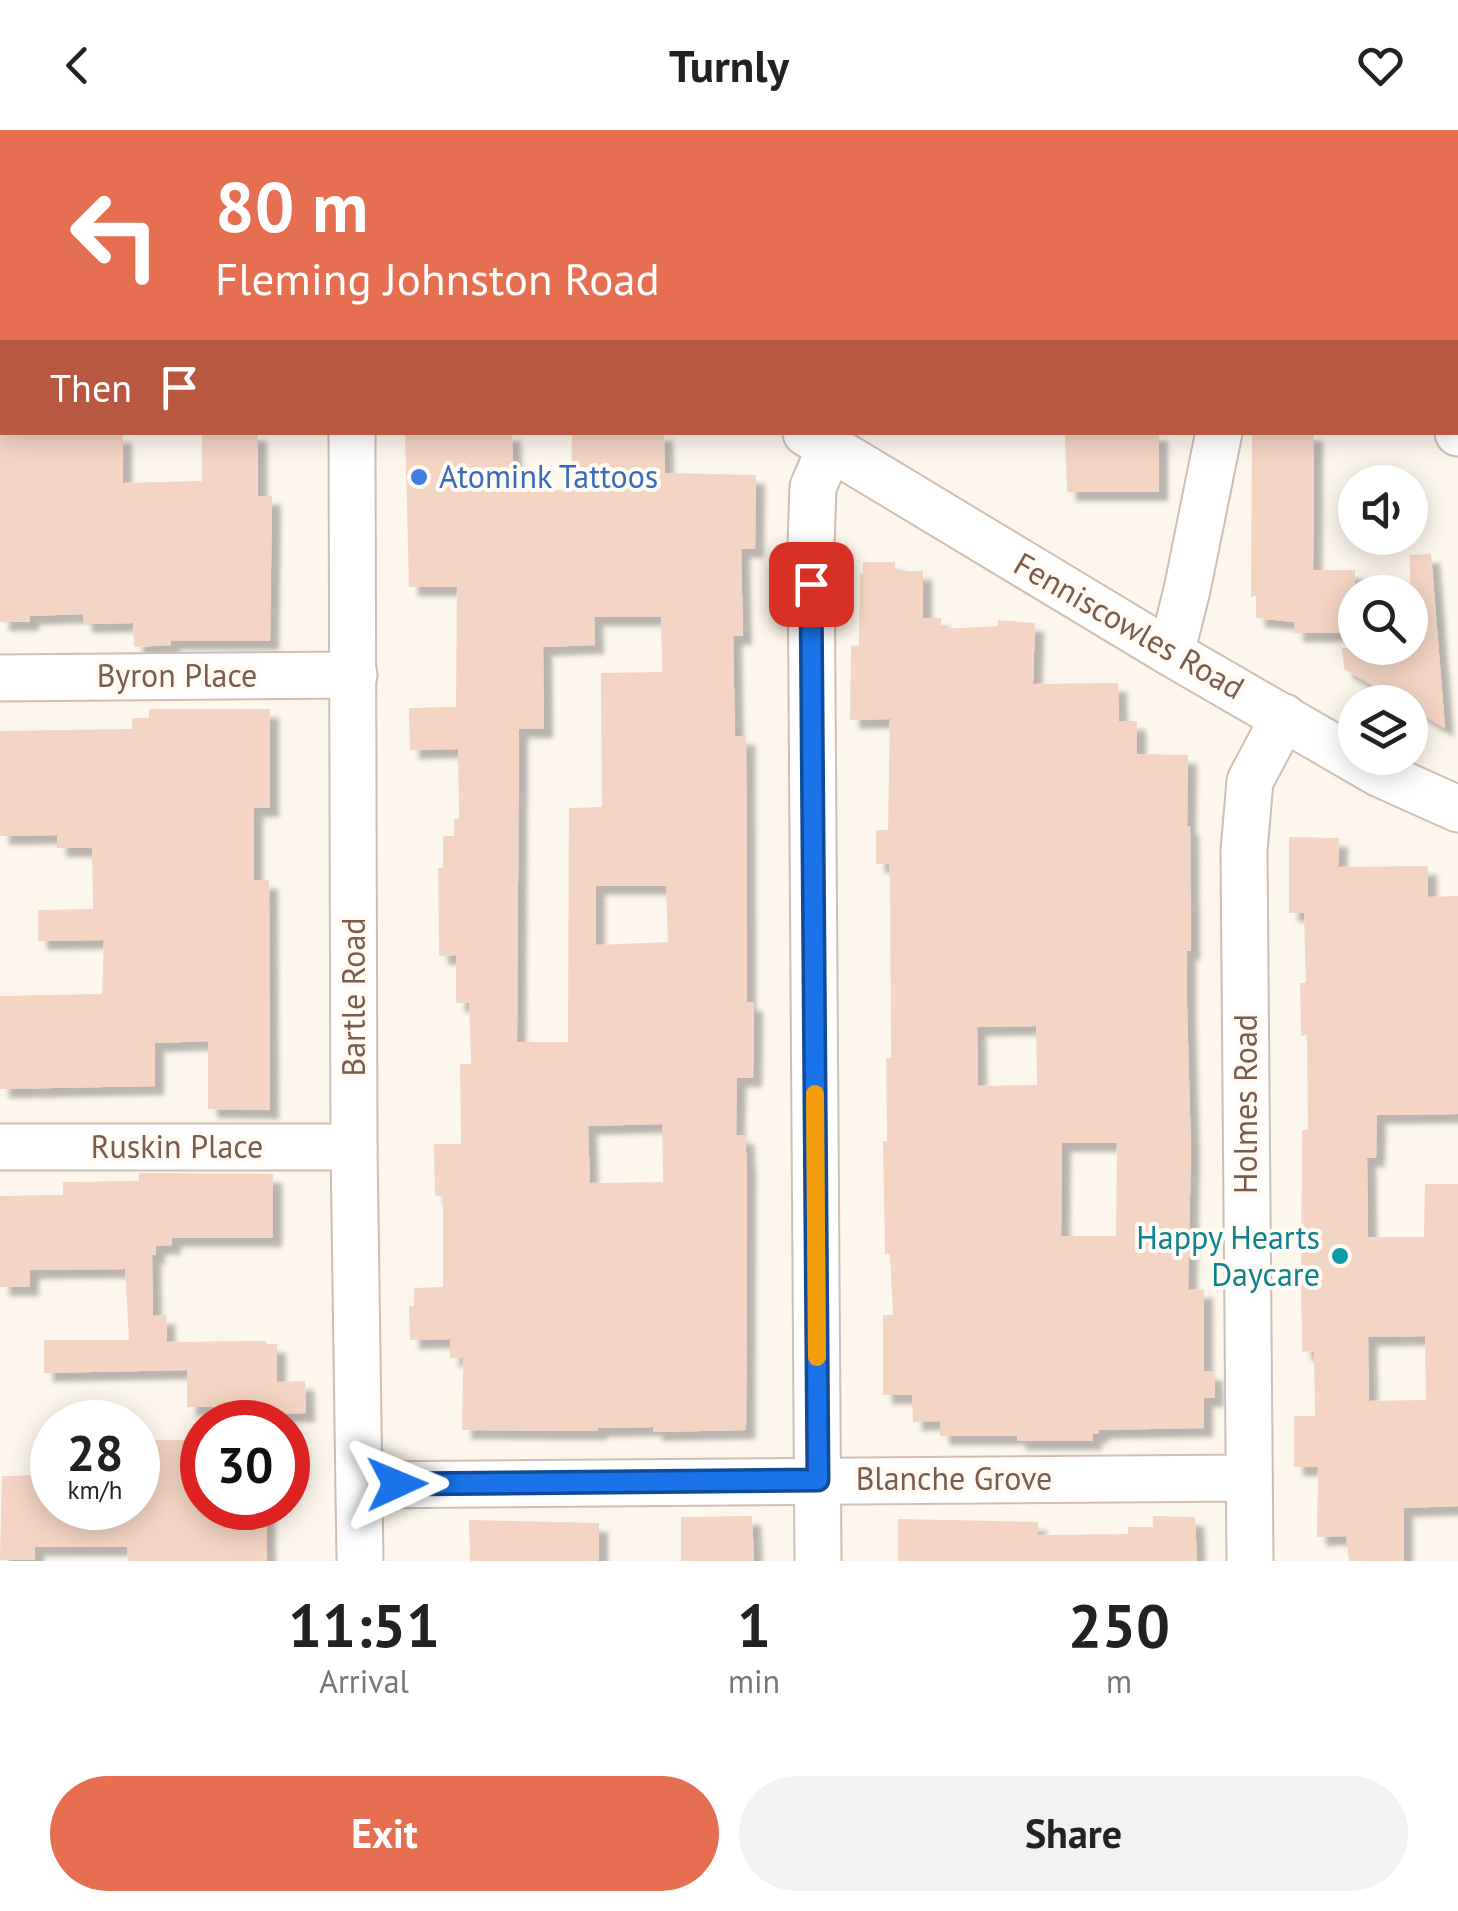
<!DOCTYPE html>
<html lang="en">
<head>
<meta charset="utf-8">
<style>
	body { margin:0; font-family:"PT Sans",sans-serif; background:#f2f2f2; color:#222; height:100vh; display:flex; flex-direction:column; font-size:38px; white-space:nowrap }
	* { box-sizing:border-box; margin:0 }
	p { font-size:32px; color:#767676 }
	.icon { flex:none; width:55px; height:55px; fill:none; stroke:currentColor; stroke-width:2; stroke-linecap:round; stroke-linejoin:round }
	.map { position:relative; height:1431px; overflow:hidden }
	.drawer { display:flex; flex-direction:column; background:#fff; flex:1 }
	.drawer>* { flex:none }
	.banner { position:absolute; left:0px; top:0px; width:1460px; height:305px; box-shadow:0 5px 25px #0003; background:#e76f51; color:#fff; overflow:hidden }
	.fabs { position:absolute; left:1338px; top:335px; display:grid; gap:20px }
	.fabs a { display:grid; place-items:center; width:90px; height:90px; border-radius:50%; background:#fff; box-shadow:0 5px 25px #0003; font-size:50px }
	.speed { position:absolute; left:30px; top:1270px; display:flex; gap:20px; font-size:50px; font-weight:700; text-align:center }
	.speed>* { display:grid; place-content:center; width:130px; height:130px; border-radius:50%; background:#fff; box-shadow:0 5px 25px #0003; line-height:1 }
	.speed small { font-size:25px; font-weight:400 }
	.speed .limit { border:15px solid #d22; background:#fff; color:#111 }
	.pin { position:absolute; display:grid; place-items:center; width:85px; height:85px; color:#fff; margin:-42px; border-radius:20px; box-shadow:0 5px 15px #0006 }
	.me { position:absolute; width:110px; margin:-55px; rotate:89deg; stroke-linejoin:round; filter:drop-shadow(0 0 8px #0008) }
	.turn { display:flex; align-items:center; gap:35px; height:210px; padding:0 50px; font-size:45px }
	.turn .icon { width:130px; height:130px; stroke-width:2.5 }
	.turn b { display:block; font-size:70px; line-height:85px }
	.then { display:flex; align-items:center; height:95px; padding:0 50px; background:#0003; gap:20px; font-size:38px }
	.eta { display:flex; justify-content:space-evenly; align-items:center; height:170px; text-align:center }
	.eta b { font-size:60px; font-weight:600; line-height:70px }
	.primary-button { display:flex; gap:20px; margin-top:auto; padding:20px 50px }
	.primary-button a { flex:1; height:115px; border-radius:60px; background:#e76f51; color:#fff; font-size:40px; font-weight:600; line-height:115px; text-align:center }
	.primary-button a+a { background:#f2f2f2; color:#222 }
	header { display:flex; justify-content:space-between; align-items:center; height:130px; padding:0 50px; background:#fff; font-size:45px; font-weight:600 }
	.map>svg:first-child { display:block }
</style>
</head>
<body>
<header><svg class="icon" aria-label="back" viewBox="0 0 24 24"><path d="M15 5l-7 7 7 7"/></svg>Turnly<svg class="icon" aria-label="heart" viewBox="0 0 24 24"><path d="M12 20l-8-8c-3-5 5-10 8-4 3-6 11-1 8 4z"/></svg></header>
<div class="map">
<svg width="1458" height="1431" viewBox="0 0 1458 1431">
	<defs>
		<filter id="shadow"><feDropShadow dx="9" dy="9" stdDeviation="2.5" flood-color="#0004"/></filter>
	</defs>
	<rect width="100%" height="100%" fill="#fdf6ec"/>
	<g fill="#f3d5c3" fill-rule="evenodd" filter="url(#shadow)">
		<path d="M 202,302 L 258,302 L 258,366 L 272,366 L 270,511 L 171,511 L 171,515 L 134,517 L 133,493 L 83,494 L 83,484 L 30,486 L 30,492 L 0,492 L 0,305 L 123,304 L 123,353 L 202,351 Z"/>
		<path d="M 405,302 L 512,302 L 514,360 L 571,360 L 572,302 L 664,302 L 665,343 L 756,345 L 755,419 L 741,419 L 743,506 L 733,506 L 735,606 L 746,606 L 747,872 L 754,872 L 753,948 L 737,948 L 736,1005 L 745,1005 L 747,1038 L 746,1300 L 653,1302 L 653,1297 L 598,1298 L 598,1301 L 462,1300 L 463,1228 L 450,1228 L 450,1209 L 410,1210 L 409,1176 L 414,1176 L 414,1158 L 443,1157 L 443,1066 L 435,1066 L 434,1014 L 461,1014 L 460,934 L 471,934 L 469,873 L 456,873 L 456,825 L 439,826 L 438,738 L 443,738 L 443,706 L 454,706 L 454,689 L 459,689 L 458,619 L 410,620 L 409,578 L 456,577 L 457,457 L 409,457 ZM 594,487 L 661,487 L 662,542 L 601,543 L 602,677 L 569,678 L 568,912 L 517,912 L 519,599 L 544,599 L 543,517 L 595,515 ZM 596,756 L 666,756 L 668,812 L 596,815 ZM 662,994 L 663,1052 L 590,1053 L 588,996 Z"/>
		<path d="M 1065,302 L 1159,302 L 1159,362 L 1067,362 Z"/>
		<path d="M 1252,302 L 1314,302 L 1313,440 L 1355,440 L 1355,503 L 1294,503 L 1294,492 L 1256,488 L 1256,466 L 1251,467 Z"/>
		<path d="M 1431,424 L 1445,598 L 1410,578 L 1410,572 L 1401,572 L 1344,539 L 1342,518 L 1410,518 L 1410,425 Z"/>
		<path d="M 863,432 L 895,432 L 895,441 L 923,441 L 923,488 L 941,488 L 941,499 L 998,496 L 998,490 L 1035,493 L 1033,554 L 1118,553 L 1119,591 L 1137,591 L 1137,624 L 1188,625 L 1187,696 L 1190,696 L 1191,821 L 1187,821 L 1187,876 L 1191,1021 L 1188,1160 L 1204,1159 L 1204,1241 L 1214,1242 L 1215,1268 L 1204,1268 L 1204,1298 L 1099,1300 L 1099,1304 L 1093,1304 L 1093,1311 L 1017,1311 L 1017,1306 L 940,1306 L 940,1291 L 913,1292 L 912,1265 L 883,1265 L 883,1185 L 893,1185 L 890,1124 L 885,1124 L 883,1011 L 887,1011 L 886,928 L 891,928 L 890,749 L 889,734 L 876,734 L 876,700 L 888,700 L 890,589 L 850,590 L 851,516 L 859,515 L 860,444 L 863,443 ZM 1036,896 L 1037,955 L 978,956 L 977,897 ZM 1062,1013 L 1117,1013 L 1116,1106 L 1061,1106 Z"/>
		<path d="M 149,579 L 270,579 L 270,678 L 254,678 L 254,750 L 269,750 L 270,980 L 208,979 L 208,911 L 155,913 L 155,956 L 0,959 L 0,866 L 102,864 L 104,810 L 38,811 L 38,780 L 93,779 L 92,718 L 57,718 L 57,705 L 0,706 L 0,601 L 132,599 L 132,588 L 149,588 Z"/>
		<path d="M 1289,707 L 1339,708 L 1338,737 L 1428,736 L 1428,767 L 1458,766 L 1458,984 L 1377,985 L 1376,1028 L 1367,1028 L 1368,1107 L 1424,1107 L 1425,1054 L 1458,1054 L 1458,1376 L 1404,1378 L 1404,1431 L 1349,1431 L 1346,1406 L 1317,1407 L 1318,1337 L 1294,1337 L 1294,1286 L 1315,1286 L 1314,1221 L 1302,1222 L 1301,1149 L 1302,1000 L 1308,1000 L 1307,905 L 1301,906 L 1300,853 L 1306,853 L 1304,783 L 1289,783 ZM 1425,1206 L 1426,1270 L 1369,1271 L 1368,1207 Z"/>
		<path d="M 139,1043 L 273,1044 L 273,1108 L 172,1108 L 172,1115 L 156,1116 L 156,1125 L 152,1125 L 153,1186 L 166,1185 L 167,1212 L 266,1211 L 266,1214 L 277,1214 L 277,1252 L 305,1251 L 306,1283 L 273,1284 L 273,1277 L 187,1277 L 187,1240 L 44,1243 L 44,1210 L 129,1210 L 125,1139 L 30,1140 L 30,1157 L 0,1157 L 0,1066 L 63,1065 L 63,1052 L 139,1051 Z"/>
		<path d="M 138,1310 L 202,1310 L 202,1378 L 266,1378 L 267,1431 L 128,1431 L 127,1417 L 35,1417 L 35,1430 L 0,1430 L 2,1346 L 52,1345 L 52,1378 L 138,1378 Z"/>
		<path d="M 752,1386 L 754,1431 L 681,1431 L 681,1387 Z"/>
		<path d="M 1153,1386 L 1195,1387 L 1197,1431 L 898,1431 L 898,1389 L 1038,1392 L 1038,1405 L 1128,1404 L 1128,1397 L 1153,1397 Z"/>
		<path d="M 469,1390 L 599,1393 L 599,1431 L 470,1431 Z"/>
	</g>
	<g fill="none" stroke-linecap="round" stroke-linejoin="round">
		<defs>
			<g id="minor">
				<path d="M 1439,0 L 1440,2"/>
				<path d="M 349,2 L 349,0"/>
				<path d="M 0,52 L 2,52"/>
				<path d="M 1458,295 L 1458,303"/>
				<path d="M 352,302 L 354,1017 L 360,1431"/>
				<path d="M 806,303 L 1171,523 L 1380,644 L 1458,679"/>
				<path d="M 1171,523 L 1187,460 L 1219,302"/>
				<path d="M 0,548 L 354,545"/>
				<path d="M 0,1017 L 354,1017"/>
				<path d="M 359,1355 L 1249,1348"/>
				<path d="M 818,1431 L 811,415 L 813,357 L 830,318"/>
				<path d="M 1250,1431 L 1244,721 L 1250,651 L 1284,587"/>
			</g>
		</defs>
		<use href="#minor" stroke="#d1beb0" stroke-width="49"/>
		<use href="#minor" stroke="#fff" stroke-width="45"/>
	</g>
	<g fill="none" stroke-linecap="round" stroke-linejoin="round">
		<defs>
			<path id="route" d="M 397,1354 L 818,1350 L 811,454"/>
		</defs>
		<use href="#route" stroke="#114b97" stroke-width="25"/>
		<use href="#route" stroke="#1a73e8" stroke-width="18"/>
		<path stroke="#f59e0b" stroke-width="18" d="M 815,964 L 817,1227"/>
	</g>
	<circle fill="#3f7fe0" stroke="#fffaf3" stroke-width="4" cx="419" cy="347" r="10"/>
	<circle fill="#0f9aa8" stroke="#fffaf3" stroke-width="4" cx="1340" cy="1126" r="10"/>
	<g text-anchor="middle" stroke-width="8" stroke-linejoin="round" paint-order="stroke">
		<g font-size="32" fill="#366cbe" stroke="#fffaf3" text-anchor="start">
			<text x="439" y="358">Atomink Tattoos</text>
		</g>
		<g font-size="32" fill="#7a5c4d" stroke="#fffaf3">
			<text transform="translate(1129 496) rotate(30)" y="11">Fenniscowles Road</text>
			<text x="177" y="557">Byron Place</text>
			<text transform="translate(354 867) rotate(-90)" y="11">Bartle Road</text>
			<text transform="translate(1246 974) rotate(-90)" y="11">Holmes Road</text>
			<text x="177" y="1028">Ruskin Place</text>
			<text x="954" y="1360">Blanche Grove</text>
		</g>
		<g font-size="32" fill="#0d838f" stroke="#fffaf3" text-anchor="end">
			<text x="1320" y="1119">Happy Hearts<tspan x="1320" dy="37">Daycare</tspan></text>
		</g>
	</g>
</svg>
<div class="fabs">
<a><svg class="icon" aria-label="sound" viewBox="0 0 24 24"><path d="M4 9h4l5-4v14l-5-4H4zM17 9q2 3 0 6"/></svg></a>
<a><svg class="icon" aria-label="search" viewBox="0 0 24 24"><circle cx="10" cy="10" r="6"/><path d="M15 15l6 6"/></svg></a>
<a><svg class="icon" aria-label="layers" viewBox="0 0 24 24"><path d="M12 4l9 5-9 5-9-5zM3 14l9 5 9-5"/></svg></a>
</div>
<div class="speed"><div>28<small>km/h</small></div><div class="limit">30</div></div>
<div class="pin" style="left:811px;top:454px;background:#d93025"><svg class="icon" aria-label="arrive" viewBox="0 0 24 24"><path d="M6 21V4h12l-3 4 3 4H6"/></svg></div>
<svg class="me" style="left:397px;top:1354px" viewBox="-20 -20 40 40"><path d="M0-17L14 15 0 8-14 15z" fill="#1a73e8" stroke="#fff" stroke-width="4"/></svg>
<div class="banner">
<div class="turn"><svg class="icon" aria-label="left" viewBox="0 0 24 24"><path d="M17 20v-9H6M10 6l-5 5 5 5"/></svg><div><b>80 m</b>Fleming Johnston Road</div></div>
<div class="then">Then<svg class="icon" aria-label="arrive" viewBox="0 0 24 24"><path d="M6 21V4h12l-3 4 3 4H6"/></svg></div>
</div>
</div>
<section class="drawer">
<div class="eta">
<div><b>11:51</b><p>Arrival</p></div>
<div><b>1</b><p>min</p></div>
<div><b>250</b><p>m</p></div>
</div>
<div class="primary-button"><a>Exit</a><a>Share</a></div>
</section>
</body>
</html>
